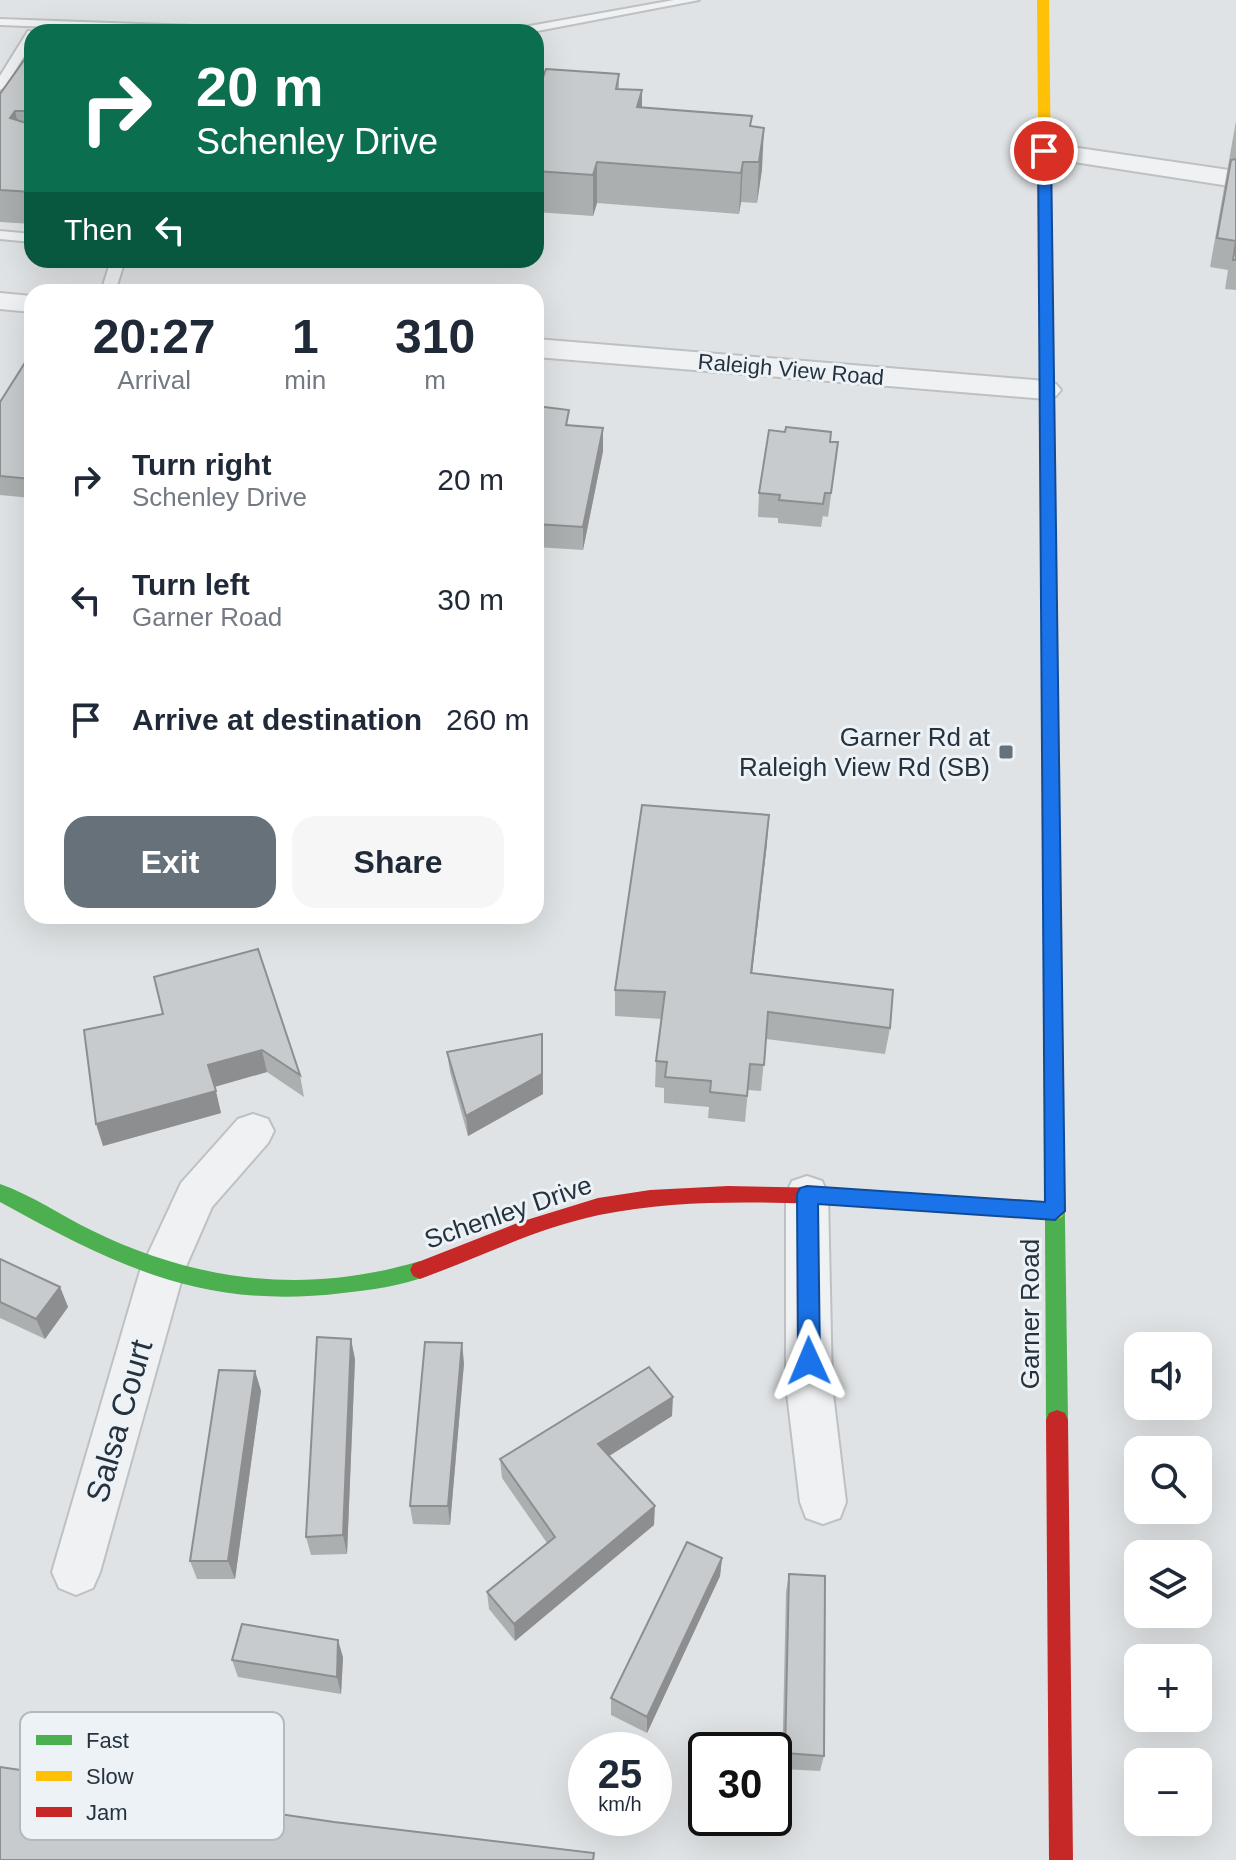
<!DOCTYPE html>
<html lang="en">
<head>
<meta charset="utf-8">
<style>
	body { margin:0; font-family:Helvetica,sans-serif; background:#f6f6f7; color:#1f2937; height:100vh; display:flex; flex-direction:column; font-size:30px; white-space:nowrap }
	* { box-sizing:border-box; margin:0 }
	p { font-size:26px; color:#747a83 }
	.icon { flex:none; width:44px; height:44px; fill:none; stroke:currentColor; stroke-width:2; stroke-linecap:round; stroke-linejoin:round }
	.map { position:relative; flex:1; overflow:hidden }
	.sheet { position:absolute; left:24px; top:284px; width:520px; height:640px; display:flex; flex-direction:column; background:#fff; border-radius:24px; box-shadow:0 8px 32px #0002 }
	.sheet>* { flex:none }
	.hud { position:absolute; left:24px; top:24px; width:520px; height:244px; border-radius:24px; box-shadow:0 8px 32px #0002; background:#0b6e4f; color:#fff; overflow:hidden }
	.tools { position:absolute; left:1124px; top:1332px; display:grid; gap:16px }
	.tools a { display:grid; place-items:center; width:88px; height:88px; border-radius:16px; background:#fff; box-shadow:0 8px 32px #0002; font-size:40px }
	.speed { position:absolute; left:568px; top:1732px; display:flex; gap:16px; font-size:40px; font-weight:700; text-align:center }
	.speed>* { display:grid; place-content:center; width:104px; height:104px; border-radius:50%; background:#fff; box-shadow:0 8px 32px #0002; line-height:1 }
	.speed small { font-size:20px; font-weight:400 }
	.speed .limit { border:4px solid #111; border-radius:12px; background:#fff; color:#111 }
	.pin { position:absolute; display:grid; place-items:center; width:68px; height:68px; color:#fff; margin:-34px; border:4px solid #fff; border-radius:50%; box-shadow:0 2px 8px #0007 }
	.me { position:absolute; width:88px; margin:-44px; rotate:359deg; stroke-linejoin:round; filter:drop-shadow(0 0 6px #0008) }
	.turn { display:flex; align-items:center; gap:28px; height:168px; padding:0 40px; font-size:36px }
	.turn .icon { width:104px; height:104px; stroke-width:2.5 }
	.turn b { display:block; font-size:56px; line-height:68px }
	.then { display:flex; align-items:center; height:76px; padding:0 40px; background:#0003; gap:16px; font-size:30px }
	.eta { display:flex; justify-content:space-evenly; align-items:center; height:136px; text-align:center }
	.eta b { font-size:48px; font-weight:600; line-height:56px }
	.cta { display:flex; gap:16px; margin-top:auto; padding:16px 40px }
	.cta a { flex:1; height:92px; border-radius:24px; background:#677179; color:#fff; font-size:32px; font-weight:600; line-height:92px; text-align:center }
	.cta a+a { background:#f6f6f7; color:#1f2937 }
	ul { padding:0; list-style:none }
	li { display:flex; align-items:center; gap:24px; height:120px; padding:0 40px }
	li div { flex:1 }
	li b { display:block; font-size:30px }
	li em { font-style:normal }
	.map>svg:first-child { display:block }
</style>
</head>
<body>
<div class="map">
<svg width="1236" height="1860" viewBox="0 0 1236 1860">
	<rect width="100%" height="100%" fill="#e0e3e5"/>
	<g fill="none" stroke-linecap="round" stroke-linejoin="round">
		<defs>
			<g id="lane">
				<path d="M 674,0 L 699,0 L 532,32 L 442,32 L 448,29 L 524,27 Z"/>
				<path d="M 0,19 L 276,29 L 282,32 L 182,32 L 0,25 Z"/>
				<path d="M 28,31 L 37,32 L 32,32 L 32,43 L 6,86 L 0,90 L 0,76 Z"/>
				<path d="M 0,231 L 32,234 L 32,242 L 0,239 Z"/>
				<path d="M 111,260 L 125,260 L 115,292 L 101,292 Z"/>
			</g>
			<g id="street">
				<path d="M 1044,143 L 1236,171 L 1236,187 L 1035,156 L 1031,151 Z"/>
				<path d="M 0,293 L 32,296 L 32,312 L 0,309 Z"/>
				<path d="M 536,339 L 1046,381 L 1056,384 L 1061,390 L 1056,396 L 1046,399 L 536,357 Z"/>
				<path d="M 253,1114 L 268,1119 L 274,1131 L 268,1143 L 212,1207 L 184,1271 L 100,1572 L 93,1588 L 76,1595 L 59,1588 L 52,1572 L 140,1271 L 181,1183 L 238,1119 Z"/>
				<path d="M 807,1176 L 822,1181 L 828,1194 L 832,1385 L 846,1502 L 840,1518 L 823,1524 L 806,1518 L 800,1502 L 786,1385 L 786,1194 L 792,1181 Z"/>
			</g>
		</defs>
		<use href="#lane" stroke="#bec1c3" stroke-width="4"/>
		<use href="#street" stroke="#bec1c3" stroke-width="4"/>
		<use href="#lane" fill="#eff1f2" fill-rule="evenodd"/>
		<use href="#street" fill="#eff1f2" fill-rule="evenodd"/>
		<g fill="#4caf50" fill-rule="evenodd">
			<path d="M 1053,1016 L 1060,1018 L 1062,1023 L 1068,1420 L 1065,1427 L 1057,1430 L 1049,1427 L 1046,1420 L 1044,1023 L 1046,1018 Z"/>
			<path d="M 0,1184 C 32,1195 62,1216 93,1231 C 197,1282 307,1295 420,1261 L 427,1264 L 430,1270 L 427,1276 C 400,1286 371,1290 343,1293 C 205,1310 118,1267 0,1202 Z"/>
		</g>
		<g fill="#ffc107" fill-rule="evenodd">
			<path d="M 1037,0 L 1049,0 L 1055,507 L 1048,512 L 1041,507 Z"/>
			<path d="M 832,1188 L 1055,1202 L 1062,1205 L 1065,1211 L 1062,1217 L 1055,1220 L 832,1204 L 825,1202 L 822,1196 L 825,1190 Z"/>
		</g>
		<g fill="#c62828" fill-rule="evenodd">
			<path d="M 1048,502 L 1055,507 L 1062,1023 L 1060,1028 L 1046,1028 L 1044,1023 L 1041,507 Z"/>
			<path d="M 728,1186 L 832,1188 L 839,1190 L 842,1196 L 839,1202 L 832,1204 C 754,1202 676,1199 599,1215 C 537,1228 480,1257 420,1279 L 413,1276 L 410,1270 L 413,1264 L 520,1222 L 598,1198 L 650,1190 Z"/>
			<path d="M 1057,1410 L 1065,1413 L 1068,1420 L 1073,1860 L 1049,1860 L 1046,1420 L 1049,1413 Z"/>
		</g>
	</g>
	<g fill="#acafb0">
		<path d="M 32,49 L 32,224 L 0,222 L 0,94 Z"/>
		<path d="M 619,74 L 619,89 L 642,90 L 642,108 L 751,126 L 762,169 L 757,203 L 741,202 L 739,214 L 597,203 L 593,216 L 536,212 L 536,83 Z"/>
		<path d="M 1236,121 L 1236,290 L 1225,289 L 1228,270 L 1210,267 Z"/>
		<path d="M 32,359 L 32,498 L 0,495 L 0,402 Z"/>
		<path d="M 536,406 L 569,425 L 603,451 L 583,550 L 536,547 L 536,482 L 538,470 L 536,469 Z"/>
		<path d="M 830,442 L 838,442 L 835,466 L 828,517 L 823,516 L 821,527 L 778,523 L 778,518 L 758,517 L 759,493 Z"/>
		<path d="M 767,843 L 752,973 L 890,1028 L 885,1054 L 766,1039 L 761,1091 L 748,1090 L 745,1122 L 708,1118 L 709,1107 L 664,1103 L 664,1088 L 655,1087 L 656,1061 L 662,1019 L 615,1016 L 615,990 Z"/>
		<path d="M 154,977 L 300,1075 L 304,1097 L 267,1072 L 214,1087 L 221,1113 L 103,1146 L 163,1014 Z"/>
		<path d="M 447,1052 L 543,1055 L 543,1094 L 468,1136 L 450,1072 Z"/>
		<path d="M 0,1259 L 60,1287 L 68,1307 L 45,1339 L 0,1318 Z"/>
		<path d="M 355,1359 L 347,1554 L 311,1555 L 306,1537 Z"/>
		<path d="M 464,1363 L 450,1525 L 413,1524 L 410,1506 Z"/>
		<path d="M 255,1371 L 261,1391 L 235,1579 L 197,1579 L 190,1561 Z"/>
		<path d="M 672,1416 L 609,1456 L 654,1525 L 515,1641 L 489,1609 L 487,1592 L 547,1543 L 502,1478 L 500,1459 Z"/>
		<path d="M 722,1558 L 720,1576 L 647,1733 L 611,1715 L 611,1698 Z"/>
		<path d="M 789,1574 L 824,1756 L 820,1771 L 782,1769 L 786,1592 Z"/>
		<path d="M 343,1657 L 341,1694 L 238,1677 L 232,1660 Z"/>
	</g>
	<g fill="#8c8e90">
		<path d="M 642,90 L 642,130 L 637,107 Z"/>
		<path d="M 15,111 L 23,143 L 10,118 Z"/>
		<path d="M 764,128 L 762,169 L 757,203 L 759,162 Z"/>
		<path d="M 597,162 L 597,203 L 593,216 L 593,175 Z"/>
		<path d="M 743,162 L 741,202 L 739,214 L 741,173 Z"/>
		<path d="M 603,428 L 603,451 L 583,550 L 583,527 Z"/>
		<path d="M 769,815 L 767,843 L 749,1000 L 751,973 Z"/>
		<path d="M 542,1034 L 543,1094 L 468,1136 L 466,1116 Z"/>
		<path d="M 262,1050 L 267,1072 L 214,1087 L 208,1065 Z"/>
		<path d="M 216,1091 L 221,1113 L 103,1146 L 96,1124 Z"/>
		<path d="M 60,1287 L 68,1307 L 45,1339 L 36,1319 Z"/>
		<path d="M 351,1339 L 355,1359 L 347,1554 L 343,1535 Z"/>
		<path d="M 462,1343 L 464,1363 L 450,1525 L 448,1506 Z"/>
		<path d="M 255,1371 L 261,1391 L 235,1579 L 228,1561 Z"/>
		<path d="M 673,1397 L 672,1416 L 598,1463 L 598,1444 Z"/>
		<path d="M 655,1506 L 654,1525 L 515,1641 L 514,1624 Z"/>
		<path d="M 722,1558 L 720,1576 L 647,1733 L 647,1717 Z"/>
		<path d="M 338,1640 L 343,1657 L 341,1694 L 337,1677 Z"/>
	</g>
	<g fill="#c8cbcd" stroke="#8c8e90" stroke-width="2" fill-rule="evenodd">
		<path d="M 32,49 L 32,192 L 0,190 L 0,94 ZM 15,111 L 27,111 L 26,123 L 10,118 Z"/>
		<path d="M 546,69 L 619,74 L 616,89 L 642,90 L 637,107 L 752,116 L 750,126 L 764,128 L 759,162 L 743,162 L 741,173 L 597,162 L 593,175 L 536,171 L 536,83 L 541,83 Z"/>
		<path d="M 1236,159 L 1236,260 L 1233,260 L 1236,241 L 1217,238 L 1231,160 Z"/>
		<path d="M 28,358 L 32,359 L 32,476 L 31,479 L 0,476 L 0,402 Z"/>
		<path d="M 536,406 L 569,410 L 566,425 L 603,428 L 583,527 L 536,524 L 536,482 L 543,447 L 536,446 Z"/>
		<path d="M 786,427 L 831,432 L 830,442 L 838,442 L 831,493 L 825,493 L 823,504 L 779,500 L 780,495 L 759,493 L 769,430 L 785,432 Z"/>
		<path d="M 642,805 L 769,815 L 751,973 L 893,990 L 890,1028 L 768,1012 L 764,1065 L 750,1064 L 747,1096 L 710,1092 L 711,1081 L 665,1077 L 667,1062 L 656,1061 L 665,992 L 615,990 Z"/>
		<path d="M 258,949 L 300,1075 L 262,1050 L 208,1065 L 216,1091 L 96,1124 L 84,1030 L 163,1014 L 154,977 Z"/>
		<path d="M 542,1034 L 542,1074 L 466,1116 L 447,1052 Z"/>
		<path d="M 0,1259 L 60,1287 L 36,1319 L 0,1302 Z"/>
		<path d="M 317,1337 L 351,1339 L 343,1535 L 306,1537 Z"/>
		<path d="M 425,1342 L 462,1343 L 448,1506 L 410,1506 Z"/>
		<path d="M 649,1367 L 673,1397 L 598,1444 L 655,1506 L 514,1624 L 487,1592 L 555,1537 L 500,1459 Z"/>
		<path d="M 219,1370 L 255,1371 L 228,1561 L 190,1561 Z"/>
		<path d="M 687,1542 L 722,1558 L 647,1717 L 611,1698 Z"/>
		<path d="M 789,1574 L 825,1576 L 824,1756 L 785,1753 Z"/>
		<path d="M 242,1624 L 338,1640 L 337,1677 L 232,1660 Z"/>
		<path d="M 0,1767 L 68,1777 L 67,1783 L 334,1822 L 594,1853 L 593,1860 L 0,1860 Z"/>
	</g>
	<path fill="#1a73e8" stroke="#114b97" stroke-width="2" d="M 1044,147 L 1051,151 L 1065,1211 L 1055,1220 L 818,1204 L 820,1361 L 816,1368 L 809,1370 L 801,1368 L 798,1361 L 797,1194 L 800,1188 L 807,1186 L 1045,1202 L 1038,151 Z"/>
	<rect fill="#677179" stroke="#ecf2f5" stroke-width="3" x="998" y="744" width="16" height="16" rx="4"/>
	<g text-anchor="middle" stroke-width="6" stroke-linejoin="round" paint-order="stroke">
		<g font-size="22" fill="#26333f" stroke="#ecf2f5">
			<text transform="translate(791 369) rotate(5)" y="8">Raleigh View Road</text>
		</g>
		<g font-size="26" fill="#26333f" stroke="#ecf2f5" text-anchor="end">
			<text x="990" y="746">Garner Rd at<tspan x="990" dy="30">Raleigh View Rd (SB)</tspan></text>
		</g>
		<g font-size="26" fill="#26333f" stroke="#ecf2f5">
			<text transform="translate(508 1212) rotate(-19)" y="9">Schenley Drive</text>
			<text transform="translate(1030 1314) rotate(-90)" y="9">Garner Road</text>
		</g>
		<g font-size="32" fill="#26333f" stroke="#ecf2f5">
			<text transform="translate(119 1421) rotate(-74)" y="11">Salsa Court</text>
		</g>
	</g>
	<rect x="20" y="1712" width="264" height="128" rx="12" fill="#ecf2f5" stroke="#b1b9be" stroke-width="2"/>
	<rect x="36" y="1735" width="36" height="10" fill="#4caf50"/>
	<rect x="36" y="1771" width="36" height="10" fill="#ffc107"/>
	<rect x="36" y="1807" width="36" height="10" fill="#c62828"/>
	<g font-size="22" fill="#26333f">
		<text x="86" y="1748">Fast</text>
		<text x="86" y="1784">Slow</text>
		<text x="86" y="1820">Jam</text>
	</g>
</svg>
<div class="tools">
<a><svg class="icon" aria-label="sound" viewBox="0 0 24 24"><path d="M4 9h4l5-4v14l-5-4H4zM17 9q2 3 0 6"/></svg></a>
<a><svg class="icon" aria-label="search" viewBox="0 0 24 24"><circle cx="10" cy="10" r="6"/><path d="M15 15l6 6"/></svg></a>
<a><svg class="icon" aria-label="layers" viewBox="0 0 24 24"><path d="M12 4l9 5-9 5-9-5zM3 14l9 5 9-5"/></svg></a>
<a>+</a>
<a>−</a>
</div>
<div class="speed"><div>25<small>km/h</small></div><div class="limit">30</div></div>
<div class="pin" style="left:1044px;top:151px;background:#d93025"><svg class="icon" aria-label="arrive" viewBox="0 0 24 24"><path d="M6 21V4h12l-3 4 3 4H6"/></svg></div>
<svg class="me" style="left:809px;top:1361px" viewBox="-20 -20 40 40"><path d="M0-17L14 15 0 8-14 15z" fill="#1a73e8" stroke="#fff" stroke-width="4"/></svg>
<div class="hud">
<div class="turn"><svg class="icon" aria-label="right" viewBox="0 0 24 24"><path d="M7 20v-9h11M14 6l5 5-5 5"/></svg><div><b>20 m</b>Schenley Drive</div></div>
<div class="then">Then<svg class="icon" aria-label="left" viewBox="0 0 24 24"><path d="M17 20v-9H6M10 6l-5 5 5 5"/></svg></div>
</div>
<section class="sheet">
<div class="eta">
<div><b>20:27</b><p>Arrival</p></div>
<div><b>1</b><p>min</p></div>
<div><b>310</b><p>m</p></div>
</div>
<ul>
<li><svg class="icon" aria-label="right" viewBox="0 0 24 24"><path d="M7 20v-9h11M14 6l5 5-5 5"/></svg><div><b>Turn right</b><p>Schenley Drive</p></div><em>20 m</em></li>
<li><svg class="icon" aria-label="left" viewBox="0 0 24 24"><path d="M17 20v-9H6M10 6l-5 5 5 5"/></svg><div><b>Turn left</b><p>Garner Road</p></div><em>30 m</em></li>
<li><svg class="icon" aria-label="arrive" viewBox="0 0 24 24"><path d="M6 21V4h12l-3 4 3 4H6"/></svg><div><b>Arrive at destination</b></div><em>260 m</em></li>
</ul>
<div class="cta"><a>Exit</a><a>Share</a></div>
</section>
</div>
</body>
</html>
